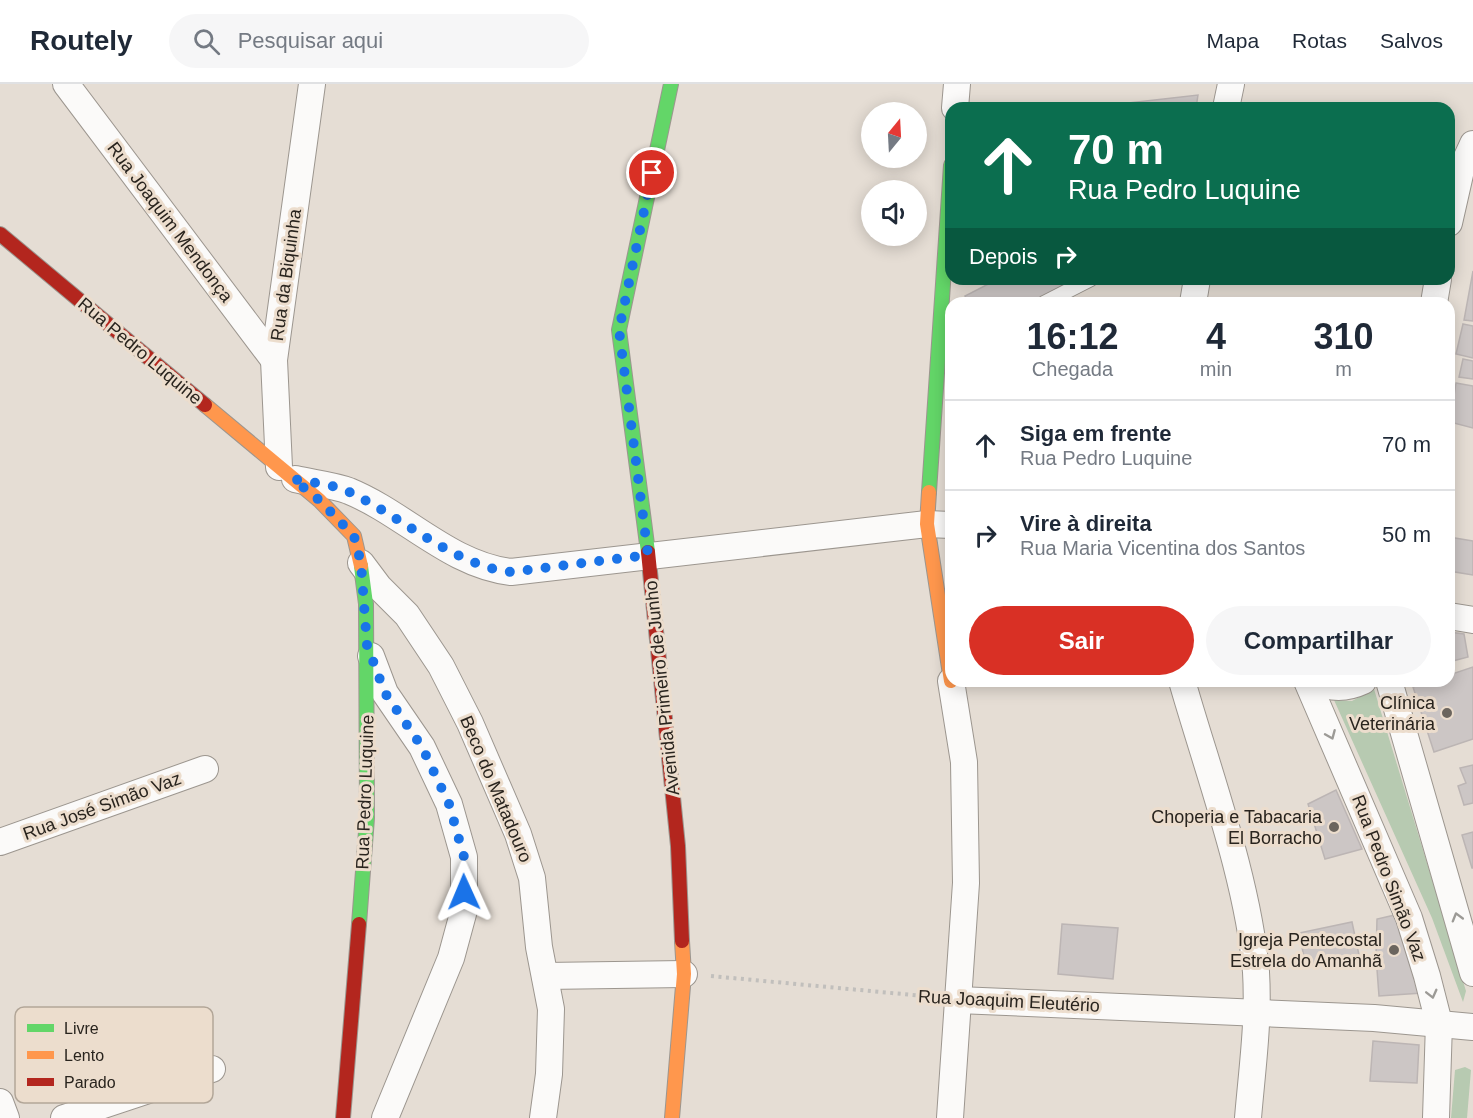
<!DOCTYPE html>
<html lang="pt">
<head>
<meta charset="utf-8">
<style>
	body { margin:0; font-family:Arial,sans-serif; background:#f6f6f7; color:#1f2937; height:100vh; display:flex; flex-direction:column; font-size:22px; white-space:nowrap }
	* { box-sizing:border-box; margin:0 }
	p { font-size:20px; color:#747a83 }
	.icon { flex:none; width:33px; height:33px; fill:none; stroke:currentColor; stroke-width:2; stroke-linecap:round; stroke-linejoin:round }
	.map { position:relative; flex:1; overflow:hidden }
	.drawer { position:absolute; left:945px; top:213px; width:510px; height:390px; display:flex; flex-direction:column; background:#fff; border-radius:18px; box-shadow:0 3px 15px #0003 }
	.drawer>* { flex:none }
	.guide { position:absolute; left:945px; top:18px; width:510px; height:183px; border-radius:18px; box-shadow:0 3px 15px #0003; background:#0b6e4f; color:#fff; overflow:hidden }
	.needle { width:39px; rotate:18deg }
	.fabs { position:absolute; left:861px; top:18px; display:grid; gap:12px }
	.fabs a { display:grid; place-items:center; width:66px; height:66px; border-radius:50%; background:#fff; box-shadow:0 3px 15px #0003; font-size:30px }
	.pin { position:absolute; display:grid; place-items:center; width:51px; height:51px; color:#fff; margin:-26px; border:3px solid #fff; border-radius:50%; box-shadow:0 2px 6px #0007 }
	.me { position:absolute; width:66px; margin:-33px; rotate:359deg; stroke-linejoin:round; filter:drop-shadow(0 0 4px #0008) }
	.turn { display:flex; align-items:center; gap:21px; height:126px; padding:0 24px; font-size:27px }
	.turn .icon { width:78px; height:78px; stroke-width:2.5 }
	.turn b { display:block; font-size:42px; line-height:51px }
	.then { display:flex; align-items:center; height:57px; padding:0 24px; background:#0003; gap:12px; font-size:22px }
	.eta { display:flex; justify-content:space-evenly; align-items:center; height:102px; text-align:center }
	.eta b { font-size:36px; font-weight:800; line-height:42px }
	.cta { display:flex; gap:12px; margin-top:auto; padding:12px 24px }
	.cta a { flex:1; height:69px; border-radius:36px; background:#d93025; color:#fff; font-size:24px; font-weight:800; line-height:69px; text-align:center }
	.cta a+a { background:#f6f6f7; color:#1f2937 }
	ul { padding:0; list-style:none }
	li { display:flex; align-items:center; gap:18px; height:90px; padding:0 24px; border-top:2px solid #e0e1e3 }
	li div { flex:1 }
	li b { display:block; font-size:22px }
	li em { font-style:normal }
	header { display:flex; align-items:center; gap:36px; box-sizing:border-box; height:84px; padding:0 30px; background:#fff; border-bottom:2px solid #e0e1e3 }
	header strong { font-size:28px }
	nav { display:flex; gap:33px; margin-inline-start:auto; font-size:21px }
	.search { width:420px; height:54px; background:#f6f6f7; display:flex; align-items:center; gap:15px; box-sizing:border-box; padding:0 21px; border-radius:33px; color:#747a83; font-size:22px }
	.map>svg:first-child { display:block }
</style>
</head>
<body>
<header>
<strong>Routely</strong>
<div class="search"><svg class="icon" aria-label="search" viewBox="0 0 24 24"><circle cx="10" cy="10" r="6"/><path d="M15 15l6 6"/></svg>Pesquisar aqui</div>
<nav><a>Mapa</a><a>Rotas</a><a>Salvos</a></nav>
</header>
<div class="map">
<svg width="1473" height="1034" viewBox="0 0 1473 1034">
	<rect width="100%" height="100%" fill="#e5ddd4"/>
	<g fill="#b7cab1">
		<path d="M 1374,605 L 1466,907 L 1463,918 L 1432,834 L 1334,616 L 1352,617 Z"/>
		<path d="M 1465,983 L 1471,986 L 1467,1034 L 1451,1034 L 1455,986 Z"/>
	</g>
	<g fill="#ccc6c5" stroke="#bcb5b4" stroke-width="1.5">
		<path d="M 1198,11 L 1196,24 L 1092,24 L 1093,23 Z"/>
		<path d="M 1473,187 L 1473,237 L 1464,236 Z"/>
		<path d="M 998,195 L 1058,195 L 1069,216 L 1063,219 L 969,219 L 965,212 Z"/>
		<path d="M 1302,195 L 1316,195 L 1316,200 L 1302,198 Z"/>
		<path d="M 1463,240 L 1473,242 L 1473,274 L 1456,270 Z"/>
		<path d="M 1463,275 L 1473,277 L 1473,295 L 1459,293 Z"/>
		<path d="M 1456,299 L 1473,302 L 1473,344 L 1450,338 Z"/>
		<path d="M 1449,453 L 1473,457 L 1473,491 L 1449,487 Z"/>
		<path d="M 1449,548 L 1464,550 L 1468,573 L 1449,578 Z"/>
		<path d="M 1473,583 L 1473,655 L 1434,668 L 1413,603 L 1430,597 L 1449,597 L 1449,591 Z"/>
		<path d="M 1473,681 L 1473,719 L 1464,721 L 1458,702 L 1466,699 L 1460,684 Z"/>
		<path d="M 1336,706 L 1362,765 L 1325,775 L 1308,720 Z"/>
		<path d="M 1473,748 L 1473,784 L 1472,784 L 1462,751 Z"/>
		<path d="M 1395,831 L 1422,909 L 1379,912 L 1376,872 L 1377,835 Z"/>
		<path d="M 1352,838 L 1359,871 L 1306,882 L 1299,849 Z"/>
		<path d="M 1062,840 L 1118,844 L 1113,895 L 1058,890 Z"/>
		<path d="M 1373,957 L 1419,961 L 1417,999 L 1370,997 Z"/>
	</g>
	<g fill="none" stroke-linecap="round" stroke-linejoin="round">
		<defs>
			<path id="lane" d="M 1044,219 L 1091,195"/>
			<g id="street">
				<path d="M 66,0 L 274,276"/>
				<path d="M 955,24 L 957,0"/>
				<path d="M 1226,24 L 1231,0"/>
				<path d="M 1449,139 L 1461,86 L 1473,60"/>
				<path d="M 1193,219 L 1197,195"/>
				<path d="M 1434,219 L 1438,195"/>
				<path d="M 279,383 L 274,276 L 312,0"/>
				<path d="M 295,395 C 312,399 333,401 349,407 C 405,430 450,481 511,488 L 927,440 L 951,441"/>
				<path d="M 361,479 L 379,503 L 407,531 L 441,582 L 470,639 L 518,750 L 532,794 L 539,863 L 551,925 L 549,990 L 543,1034"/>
				<path d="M 1449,532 L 1473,536"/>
				<path d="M 371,572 L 385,609 L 422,663 L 449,720 L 464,773 L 464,826 L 451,874 L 385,1034"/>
				<path d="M 1182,597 C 1208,688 1248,795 1256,888 C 1259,937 1252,986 1248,1034"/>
				<path d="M 1307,597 L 1409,834 L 1427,892 L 1439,939 L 1436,1034"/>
				<path d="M 1315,597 C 1331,605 1346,605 1363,597"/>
				<path d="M 1389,597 L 1473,889"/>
				<path d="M 0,758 L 205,685"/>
				<path d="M 545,892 L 684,890"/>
				<path d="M 958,916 L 1374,934 L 1473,943"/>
				<path d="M 0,1018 L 6,1034"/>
				<path d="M 64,1034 L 212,985"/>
				<path d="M 950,1034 L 966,799 L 964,678 L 951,597"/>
			</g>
			<g id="fast">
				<path d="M 929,408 L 951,81"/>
				<path d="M 648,468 L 619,246 L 671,0"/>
				<path d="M 359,840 L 367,734 L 366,520 L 361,482"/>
			</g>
			<g id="slow">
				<path d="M 205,321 L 319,416 L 354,452 L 361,482"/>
				<path d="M 929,408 L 927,440 L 951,597"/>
				<path d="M 672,1034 L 684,890 L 682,857"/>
			</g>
			<g id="jam">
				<path d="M 0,150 L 205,321"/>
				<path d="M 648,468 L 678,762 L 682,857"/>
				<path d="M 343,1034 L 359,840"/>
			</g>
		</defs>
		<use href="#lane" stroke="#9c968f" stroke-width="16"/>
		<use href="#street" stroke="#9c968f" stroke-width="28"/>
		<use href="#fast" stroke="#9c968f" stroke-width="16"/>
		<use href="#slow" stroke="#9c968f" stroke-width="16"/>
		<use href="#jam" stroke="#9c968f" stroke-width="16"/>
		<path stroke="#c1bfbc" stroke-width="4" stroke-dasharray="3 4.5" stroke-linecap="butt" d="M 711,892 L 934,913"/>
		<use href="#lane" stroke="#fbfaf9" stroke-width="14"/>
		<use href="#street" stroke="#fbfaf9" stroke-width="26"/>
		<use href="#fast" stroke="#63d668" stroke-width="14"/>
		<use href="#slow" stroke="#ff974d" stroke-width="14"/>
		<use href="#jam" stroke="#b3261e" stroke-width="14"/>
	</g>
	<defs><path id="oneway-chevron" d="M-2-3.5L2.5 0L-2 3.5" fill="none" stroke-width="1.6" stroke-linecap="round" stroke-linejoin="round" transform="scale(1.5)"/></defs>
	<g stroke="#9c9a96">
		<use href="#oneway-chevron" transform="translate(1331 651) rotate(67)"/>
		<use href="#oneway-chevron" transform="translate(1457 833) rotate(-106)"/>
		<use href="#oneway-chevron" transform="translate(1432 910) rotate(76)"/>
	</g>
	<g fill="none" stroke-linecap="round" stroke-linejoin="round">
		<path stroke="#1a73e8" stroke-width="10" stroke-dasharray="0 18" d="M 464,808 L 464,773 L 449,720 L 422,663 L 385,609 L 367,561 L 361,479 L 354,452 L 319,416 L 293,395 C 311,399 335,400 351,409 C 402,433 455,482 511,488 L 648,471 L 619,246 L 652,89"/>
	</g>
	<g fill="#6b655e" stroke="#ecddcd" stroke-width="2">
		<circle cx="1447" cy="629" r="6"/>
		<circle cx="1334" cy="743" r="6"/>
		<circle cx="1394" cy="866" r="6"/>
	</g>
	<g text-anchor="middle" stroke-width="6" stroke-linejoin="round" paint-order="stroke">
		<g font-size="18" fill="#29241e" stroke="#ecddcd">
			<text transform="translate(170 138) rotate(53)" y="6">Rua Joaquim Mendonça</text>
			<text transform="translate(286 191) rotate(-82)" y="6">Rua da Biquinha</text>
			<text transform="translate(140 267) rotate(40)" y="6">Rua Pedro Luquine</text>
			<text transform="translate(662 604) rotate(-96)" y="6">Avenida Primeiro de Junho</text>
			<text transform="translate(496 705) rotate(67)" y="6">Beco do Matadouro</text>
			<text transform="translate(365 708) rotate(-88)" y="6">Rua Pedro Luquine</text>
			<text transform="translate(102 722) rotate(-20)" y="6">Rua José Simão Vaz</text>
			<text transform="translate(1389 794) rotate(69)" y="6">Rua Pedro Simão Vaz</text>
			<text transform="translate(1009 917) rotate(3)" y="6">Rua Joaquim Eleutério</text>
		</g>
		<g font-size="18" fill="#29241e" stroke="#ecddcd" text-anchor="end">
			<text x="1435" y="625">Clínica<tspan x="1435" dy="21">Veterinária</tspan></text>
			<text x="1322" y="739">Choperia e Tabacaria<tspan x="1322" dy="21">El Borracho</tspan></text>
			<text x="1382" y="862">Igreja Pentecostal<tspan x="1382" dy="21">Estrela do Amanhã</tspan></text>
		</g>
	</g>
	<rect x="15" y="923" width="198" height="96" rx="9" fill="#ecddcd" stroke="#b2a698" stroke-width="1.5"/>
	<rect x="27" y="940" width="27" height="8" fill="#63d668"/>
	<rect x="27" y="967" width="27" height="8" fill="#ff974d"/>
	<rect x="27" y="994" width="27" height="8" fill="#b3261e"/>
	<g font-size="16" fill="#29241e">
		<text x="64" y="950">Livre</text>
		<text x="64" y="977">Lento</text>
		<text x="64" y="1004">Parado</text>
	</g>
</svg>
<div class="fabs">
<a><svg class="needle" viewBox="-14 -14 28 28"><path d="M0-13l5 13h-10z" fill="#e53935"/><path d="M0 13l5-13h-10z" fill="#747a83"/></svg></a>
<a><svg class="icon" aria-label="sound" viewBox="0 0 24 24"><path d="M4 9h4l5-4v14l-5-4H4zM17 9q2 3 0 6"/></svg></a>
</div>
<div class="pin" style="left:652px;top:89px;background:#d93025"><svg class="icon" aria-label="arrive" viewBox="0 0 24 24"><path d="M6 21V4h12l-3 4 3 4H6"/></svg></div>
<svg class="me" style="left:464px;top:808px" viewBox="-20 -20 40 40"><path d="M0-17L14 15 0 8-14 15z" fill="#1a73e8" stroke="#fff" stroke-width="4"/></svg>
<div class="guide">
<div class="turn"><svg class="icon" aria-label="ahead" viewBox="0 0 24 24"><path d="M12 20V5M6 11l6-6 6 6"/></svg><div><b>70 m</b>Rua Pedro Luquine</div></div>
<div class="then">Depois<svg class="icon" aria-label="right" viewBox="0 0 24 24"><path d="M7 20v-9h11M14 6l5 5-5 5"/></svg></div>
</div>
<section class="drawer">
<div class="eta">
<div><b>16:12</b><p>Chegada</p></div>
<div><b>4</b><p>min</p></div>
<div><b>310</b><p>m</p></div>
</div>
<ul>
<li><svg class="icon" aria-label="ahead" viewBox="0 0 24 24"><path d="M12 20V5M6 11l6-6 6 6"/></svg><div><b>Siga em frente</b><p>Rua Pedro Luquine</p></div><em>70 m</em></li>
<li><svg class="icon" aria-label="right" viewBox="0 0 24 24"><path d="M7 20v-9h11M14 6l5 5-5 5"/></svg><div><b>Vire à direita</b><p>Rua Maria Vicentina dos Santos</p></div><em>50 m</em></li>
</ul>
<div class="cta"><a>Sair</a><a>Compartilhar</a></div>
</section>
</div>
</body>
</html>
